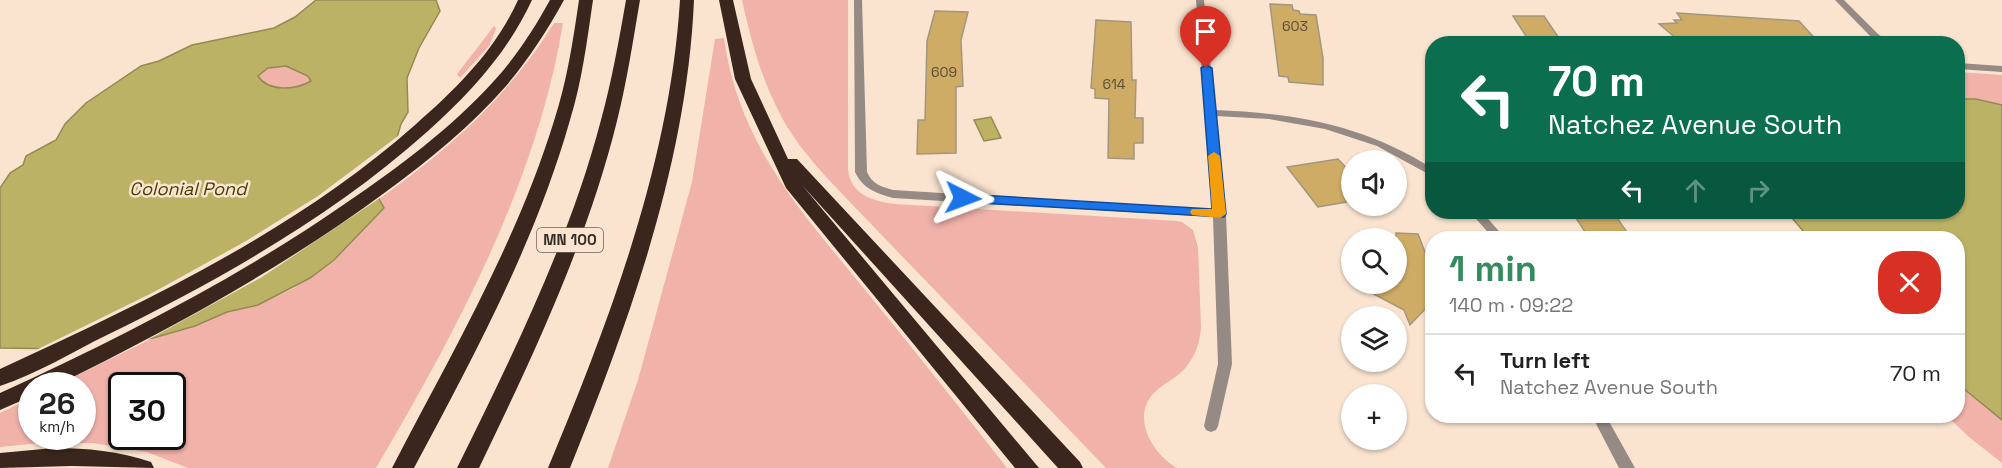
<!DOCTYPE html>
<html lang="en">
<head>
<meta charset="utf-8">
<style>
	body { margin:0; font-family:"Space Grotesk",sans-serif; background:#f2f2f2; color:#222; height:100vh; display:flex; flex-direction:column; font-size:22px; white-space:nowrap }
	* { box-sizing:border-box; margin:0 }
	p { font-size:20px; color:#767676 }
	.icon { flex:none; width:33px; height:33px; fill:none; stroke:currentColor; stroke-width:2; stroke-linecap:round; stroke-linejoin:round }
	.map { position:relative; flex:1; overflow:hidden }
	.sheet { position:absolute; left:1425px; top:231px; width:540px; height:192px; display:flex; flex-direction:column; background:#fff; border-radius:24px; box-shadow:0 2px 4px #0004 }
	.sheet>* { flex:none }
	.guide { position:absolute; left:1425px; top:36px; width:540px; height:183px; border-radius:24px; box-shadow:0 2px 4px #0004; background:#0b6e4f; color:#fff; overflow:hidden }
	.buttons { position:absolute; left:1341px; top:150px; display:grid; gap:12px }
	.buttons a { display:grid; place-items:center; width:66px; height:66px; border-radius:50%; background:#fff; box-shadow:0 2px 4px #0004; font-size:30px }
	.speed { position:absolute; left:18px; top:372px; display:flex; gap:12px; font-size:30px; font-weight:700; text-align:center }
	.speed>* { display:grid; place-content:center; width:78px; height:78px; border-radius:50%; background:#fff; box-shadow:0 2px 4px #0004; line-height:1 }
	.speed small { font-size:15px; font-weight:400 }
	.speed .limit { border:3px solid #111; border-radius:9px; background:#fff; color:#111 }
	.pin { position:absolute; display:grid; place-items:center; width:51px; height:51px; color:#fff; margin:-62px -26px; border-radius:50% 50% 50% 0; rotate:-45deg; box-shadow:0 0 6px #0007 }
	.pin .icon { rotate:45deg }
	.me { position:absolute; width:66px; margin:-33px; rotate:93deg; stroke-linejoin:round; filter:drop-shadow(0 0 4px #0008) }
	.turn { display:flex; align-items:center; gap:21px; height:126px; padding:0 24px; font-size:27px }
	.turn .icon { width:78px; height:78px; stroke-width:2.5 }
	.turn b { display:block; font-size:42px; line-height:51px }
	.lanes { display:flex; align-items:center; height:57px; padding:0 24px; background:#0003; justify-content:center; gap:30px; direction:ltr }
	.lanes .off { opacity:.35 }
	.round { display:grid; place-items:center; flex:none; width:63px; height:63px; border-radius:24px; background:#f2f2f2 }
	.summary { display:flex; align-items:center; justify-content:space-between; height:102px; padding:0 24px }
	h1 { font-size:36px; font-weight:600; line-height:45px; color:#338b5f }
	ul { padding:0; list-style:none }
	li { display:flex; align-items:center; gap:18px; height:78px; padding:0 24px; border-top:2px solid #e0e0e0 }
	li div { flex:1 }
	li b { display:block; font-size:22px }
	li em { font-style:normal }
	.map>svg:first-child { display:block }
</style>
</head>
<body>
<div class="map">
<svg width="2002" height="468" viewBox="0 0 2002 468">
	<rect width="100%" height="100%" fill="#fae4d0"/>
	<g fill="#f1b2aa" fill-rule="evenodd">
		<path d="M 742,0 L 848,0 L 848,170 C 851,195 873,201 895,204 L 1177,221 L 1182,222 L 1193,230 L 1198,247 L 1201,327 C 1200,342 1196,354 1187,366 C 1179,377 1165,382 1155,392 C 1130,416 1152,454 1177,468 L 1106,468 L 846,198 C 834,185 820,171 809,157 C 771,113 754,55 742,0 Z"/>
		<path d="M 554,23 L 563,23 C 537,182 457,330 376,468 L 188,468 L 147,452 L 93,443 L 40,443 L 0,447 L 0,413 L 31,398 L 32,436 L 82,436 L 82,386 L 57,385 L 153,338 L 195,326 L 227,312 L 258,305 L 294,288 L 334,260 L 384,208 L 379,199 C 448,150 509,96 554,23 ZM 122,386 L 172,386 L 172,436 L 122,436 Z"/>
		<path d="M 494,26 L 496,29 L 489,46 L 460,78 L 457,74 Z"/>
		<path d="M 724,38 C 739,151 811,222 879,307 C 922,360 965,414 1007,468 L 608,468 L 638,380 L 692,182 L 715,39 Z"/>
		<path d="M 286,66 L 308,76 L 311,81 C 297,89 268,93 257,75 L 268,68 Z"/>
		<path d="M 1958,72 L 2002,75 L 2002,463 L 1969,437 L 1947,416 L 1958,416 Z"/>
	</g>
	<g fill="#bcb266" stroke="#938a52" stroke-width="1.5" fill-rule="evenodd">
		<path d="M 316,0 L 436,0 L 440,11 L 419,48 L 407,78 L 408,112 L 401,124 L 379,199 L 384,208 L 334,260 L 310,278 L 258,305 L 227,312 L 195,326 L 153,338 L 113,345 L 70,349 L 0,348 L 0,188 L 10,173 L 23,165 L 26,156 L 56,140 L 65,124 L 86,103 L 141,66 L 159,61 L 192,45 L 274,28 L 295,17 ZM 286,66 L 308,76 L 311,81 C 296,90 268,92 258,76 L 268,68 Z"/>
		<path d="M 1958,99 L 1976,99 L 2002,105 L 2002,420 L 1958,384 L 1958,238 L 1809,238 L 1787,212 L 1958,212 Z"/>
		<path d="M 991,117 L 1001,138 L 984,141 L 974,120 Z"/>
	</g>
	<path fill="#fae4d0" d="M 402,133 L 383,196 L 262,277 L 144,342 L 70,352 L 32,352 L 154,292 L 246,241 L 318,196 Z"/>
	<g fill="#cfac66" stroke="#a2967f" stroke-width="1.5">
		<path d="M 1270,4 L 1292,5 L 1293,10 L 1299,11 L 1300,14 L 1316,15 L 1323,58 L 1323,85 L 1289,82 L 1288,77 L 1279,76 Z"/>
		<path d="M 935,11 L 968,12 L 961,40 L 963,86 L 956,87 L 956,153 L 917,154 L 918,120 L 925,120 L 927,41 Z"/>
		<path d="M 1677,13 L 1799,21 L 1820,44 L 1683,44 L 1659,24 L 1677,23 L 1674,20 L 1682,20 Z"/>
		<path d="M 1513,16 L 1544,16 L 1563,44 L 1531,44 Z"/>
		<path d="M 1096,20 L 1131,22 L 1132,80 L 1136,80 L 1135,118 L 1143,118 L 1143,143 L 1134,143 L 1134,159 L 1108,158 L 1109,99 L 1095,98 L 1095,89 L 1091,88 Z"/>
		<path d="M 1338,159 L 1352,174 L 1352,201 L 1318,207 L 1287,167 Z"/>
		<path d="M 1572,212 L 1613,212 L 1631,238 L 1589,238 Z"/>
		<path d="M 1396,233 L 1418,234 L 1432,270 L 1432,302 L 1410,325 L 1404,310 L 1355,284 L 1396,284 Z"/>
	</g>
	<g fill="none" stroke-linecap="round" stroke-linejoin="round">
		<g fill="#968a85" fill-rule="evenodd">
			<path d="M 854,0 L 862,0 L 867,172 C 872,184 882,187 893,190 L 1213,210 L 1196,0 L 1204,0 L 1215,110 C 1295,113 1364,125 1432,168 L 1432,176 L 1377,146 L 1325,129 L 1269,119 L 1216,116 L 1226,214 L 1232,364 L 1218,426 L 1216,430 L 1211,432 L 1206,430 L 1204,426 L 1218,364 L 1213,217 L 893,198 C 876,193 863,189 855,172 Z"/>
			<path d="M 1835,0 L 1844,0 L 1878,34 L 1892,44 L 1881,44 L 1872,38 Z"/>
			<path d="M 1958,63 L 2002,66 L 2002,72 L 1958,69 Z"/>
			<path d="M 1470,212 L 1482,212 L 1505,238 L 1493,238 Z"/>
			<path d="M 1592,416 L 1606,416 L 1635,468 L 1619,468 Z"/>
		</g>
		<g fill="#3a261c" fill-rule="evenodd">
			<path d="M 518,0 L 532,0 C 508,52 470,93 428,131 C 333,216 221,279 107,335 C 72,352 37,374 0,386 L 0,369 C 145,302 294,232 415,125 C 456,89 495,51 518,0 Z"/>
			<path d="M 550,0 L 564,0 C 547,31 528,60 506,86 C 471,126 429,160 387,191 C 283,268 170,329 55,386 L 32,386 L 32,396 L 0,410 L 0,393 C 120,338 238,278 346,203 C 399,167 450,129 493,82 C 516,57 534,29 550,0 Z"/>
			<path d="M 579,0 L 593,0 C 587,41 582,81 570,120 C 535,243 474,356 414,468 L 392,468 C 451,354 516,244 554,121 C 567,81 573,41 579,0 Z"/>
			<path d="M 626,0 L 640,0 C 633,41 627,81 617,121 C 587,242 533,356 479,468 L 457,468 C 512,356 569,242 601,120 C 612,80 619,40 626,0 Z"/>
			<path d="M 680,0 L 694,0 C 687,162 630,319 570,468 L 548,468 C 610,319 670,162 680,0 Z"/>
			<path d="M 719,0 L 733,0 L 751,79 L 788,159 L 797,159 L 1080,462 L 1083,468 L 1058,468 L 802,185 L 1039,468 L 1015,468 L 786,188 L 735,79 Z"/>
			<path d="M 54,448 C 87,448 119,451 151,462 L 154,468 L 72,466 L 0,468 L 0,453 Z"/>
		</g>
	</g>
	<path fill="#1a73e8" stroke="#114b97" stroke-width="1.5" d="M 1206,65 L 1212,68 L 1226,214 L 1224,217 L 963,202 L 956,198 L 963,194 L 1212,209 L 1201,68 Z"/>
	<path fill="#f59e0b" d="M 1214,152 L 1220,156 L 1226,214 L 1220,218 L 1192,215 L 1190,212 L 1192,209 L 1212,209 L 1208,156 Z"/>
	<g text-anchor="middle" stroke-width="5" stroke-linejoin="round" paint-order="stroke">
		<g font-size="14" fill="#5b4c34">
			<text x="1295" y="31">603</text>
			<text x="944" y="77">609</text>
			<text x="1114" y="89">614</text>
		</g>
		<rect fill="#fae4d0" stroke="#6f6358" stroke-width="1.5" x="537" y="228" width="66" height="24" rx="4.5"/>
		<g font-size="15" font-weight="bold" fill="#342c24">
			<text x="570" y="245">MN 100</text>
		</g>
		<g font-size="18" font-style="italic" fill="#463f00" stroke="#fae4d0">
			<text x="188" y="195">Colonial Pond</text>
		</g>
	</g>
</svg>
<div class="buttons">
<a><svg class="icon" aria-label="sound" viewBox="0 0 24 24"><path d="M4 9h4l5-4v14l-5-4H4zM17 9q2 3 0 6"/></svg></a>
<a><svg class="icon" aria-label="search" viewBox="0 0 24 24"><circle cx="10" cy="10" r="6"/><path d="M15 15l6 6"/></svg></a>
<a><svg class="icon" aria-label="layers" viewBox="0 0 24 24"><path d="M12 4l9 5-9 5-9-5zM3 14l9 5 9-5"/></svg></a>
<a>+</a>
</div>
<div class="speed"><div>26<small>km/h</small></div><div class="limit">30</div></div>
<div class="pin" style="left:1206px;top:68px;background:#d93025"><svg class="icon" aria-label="arrive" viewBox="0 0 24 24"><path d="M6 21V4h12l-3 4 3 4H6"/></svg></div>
<svg class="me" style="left:963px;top:198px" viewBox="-20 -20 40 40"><path d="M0-17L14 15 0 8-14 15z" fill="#1a73e8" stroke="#fff" stroke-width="4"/></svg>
<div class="guide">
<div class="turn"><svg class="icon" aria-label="left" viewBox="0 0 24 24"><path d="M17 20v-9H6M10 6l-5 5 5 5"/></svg><div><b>70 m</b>Natchez Avenue South</div></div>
<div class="lanes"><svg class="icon" aria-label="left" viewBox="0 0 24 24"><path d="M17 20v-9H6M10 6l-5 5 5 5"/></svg><svg class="icon off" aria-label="ahead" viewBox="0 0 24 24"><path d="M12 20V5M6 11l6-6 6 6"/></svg><svg class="icon off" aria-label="right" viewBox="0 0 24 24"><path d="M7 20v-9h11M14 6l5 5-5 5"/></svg></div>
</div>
<section class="sheet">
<div class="summary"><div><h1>1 min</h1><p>140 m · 09:22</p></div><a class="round" style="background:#d93025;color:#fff"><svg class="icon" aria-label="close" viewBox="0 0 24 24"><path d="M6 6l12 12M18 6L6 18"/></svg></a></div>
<ul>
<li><svg class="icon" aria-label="left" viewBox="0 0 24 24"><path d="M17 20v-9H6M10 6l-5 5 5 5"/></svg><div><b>Turn left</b><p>Natchez Avenue South</p></div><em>70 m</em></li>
</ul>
</section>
</div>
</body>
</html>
